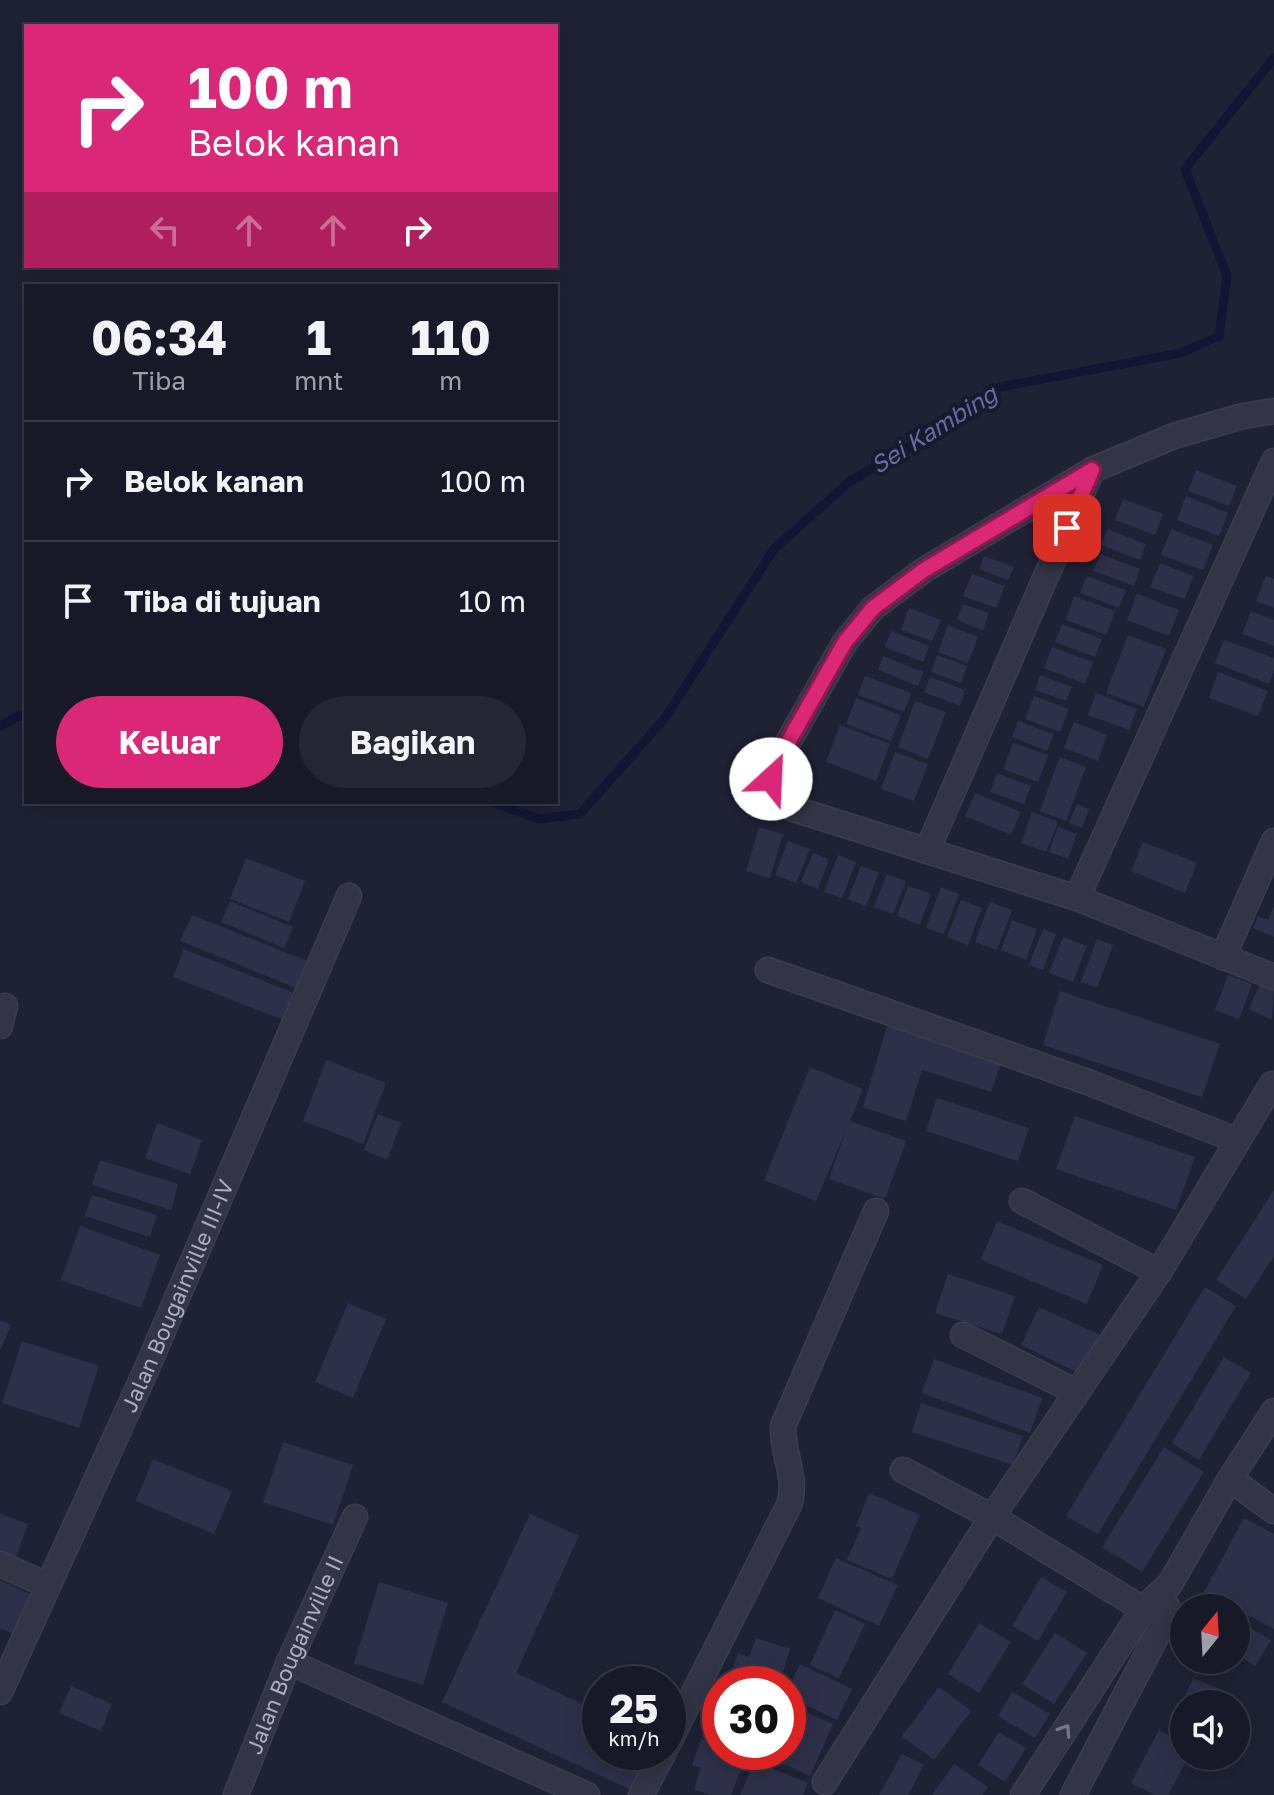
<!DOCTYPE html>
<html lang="id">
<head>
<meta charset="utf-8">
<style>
	body { margin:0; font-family:"Golos Text",sans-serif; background:#242634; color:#f1f3f6; height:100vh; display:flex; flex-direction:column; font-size:30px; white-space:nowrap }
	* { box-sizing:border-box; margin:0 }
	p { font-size:26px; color:#9ea0a8 }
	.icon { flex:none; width:44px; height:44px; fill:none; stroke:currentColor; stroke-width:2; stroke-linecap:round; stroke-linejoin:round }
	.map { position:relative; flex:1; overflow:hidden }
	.details { position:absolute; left:24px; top:284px; width:534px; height:520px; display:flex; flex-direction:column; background:#171928; border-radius:0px; box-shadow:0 4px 20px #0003,0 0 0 2px #363845 }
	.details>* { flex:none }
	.top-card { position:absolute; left:24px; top:24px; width:534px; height:244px; border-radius:0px; box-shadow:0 4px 20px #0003,0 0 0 2px #363845; background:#db2777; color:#fff; overflow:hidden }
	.needle { width:52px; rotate:18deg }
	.fabs { position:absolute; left:1170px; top:1594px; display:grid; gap:16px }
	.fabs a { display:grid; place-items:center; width:80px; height:80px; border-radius:50%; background:#171928; box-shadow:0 4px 20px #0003,0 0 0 2px #363845; font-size:40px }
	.speed { position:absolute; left:582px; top:1666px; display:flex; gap:16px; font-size:40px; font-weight:700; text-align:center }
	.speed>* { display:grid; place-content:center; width:104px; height:104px; border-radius:50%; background:#171928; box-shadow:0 4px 20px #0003,0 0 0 2px #363845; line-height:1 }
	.speed small { font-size:20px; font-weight:400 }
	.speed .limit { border:12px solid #d22; background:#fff; color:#111 }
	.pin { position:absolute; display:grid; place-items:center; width:68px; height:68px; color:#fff; margin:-34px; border-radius:16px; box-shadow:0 4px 12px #0006 }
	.me { position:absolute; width:88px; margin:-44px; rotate:25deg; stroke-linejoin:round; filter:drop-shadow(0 0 6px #0008) }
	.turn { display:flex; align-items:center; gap:28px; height:168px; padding:0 32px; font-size:36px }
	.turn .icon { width:104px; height:104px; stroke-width:2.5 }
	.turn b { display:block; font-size:56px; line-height:68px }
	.lanes { display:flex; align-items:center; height:76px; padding:0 32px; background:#0003; justify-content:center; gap:40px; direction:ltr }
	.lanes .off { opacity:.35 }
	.eta { display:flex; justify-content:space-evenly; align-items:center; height:136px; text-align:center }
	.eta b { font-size:48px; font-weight:700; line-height:56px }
	.primary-button { display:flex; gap:16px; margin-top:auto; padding:16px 32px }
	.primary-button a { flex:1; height:92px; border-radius:48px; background:#db2777; color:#fff; font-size:32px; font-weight:700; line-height:92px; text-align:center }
	.primary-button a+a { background:#242634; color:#f1f3f6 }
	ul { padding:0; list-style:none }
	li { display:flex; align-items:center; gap:24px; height:120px; padding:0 32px; border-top:2px solid #363845 }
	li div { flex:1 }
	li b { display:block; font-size:30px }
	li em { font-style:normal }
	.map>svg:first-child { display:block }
</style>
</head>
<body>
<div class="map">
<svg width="1274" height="1795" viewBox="0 0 1274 1795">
	<rect width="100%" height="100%" fill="#1f2135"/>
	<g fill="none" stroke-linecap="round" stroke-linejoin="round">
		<g stroke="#141532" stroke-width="9">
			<path d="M 0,726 L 18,716 L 26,717"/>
			<path d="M 492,802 L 539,819 L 580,814 L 665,718 L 774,549 L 849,482 L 931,434 L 1000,387 L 1181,353 L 1219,336 L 1227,276 L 1185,169 L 1274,58"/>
		</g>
	</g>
	<g fill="#2e304a">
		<path d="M 1196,470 L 1237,486 L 1229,506 L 1188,491 Z"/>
		<path d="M 1186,496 L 1228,513 L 1219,536 L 1177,520 Z"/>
		<path d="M 1123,499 L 1163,514 L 1155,535 L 1115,520 Z"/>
		<path d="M 1107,529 L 1146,544 L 1140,560 L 1101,545 Z"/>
		<path d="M 1171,529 L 1213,545 L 1203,570 L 1161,555 Z"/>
		<path d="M 1100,554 L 1140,569 L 1134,586 L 1093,571 Z"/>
		<path d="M 984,556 L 1014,567 L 1008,580 L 979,569 Z"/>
		<path d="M 1160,563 L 1193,576 L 1185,599 L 1150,587 Z"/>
		<path d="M 972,574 L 1005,586 L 996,608 L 963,596 Z"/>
		<path d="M 1087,576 L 1126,590 L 1119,608 L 1080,593 Z"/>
		<path d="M 1266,576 L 1274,579 L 1274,608 L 1256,601 Z"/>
		<path d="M 1137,594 L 1179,610 L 1169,636 L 1127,620 Z"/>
		<path d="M 1074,596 L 1115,611 L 1106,635 L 1066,620 Z"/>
		<path d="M 963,604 L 989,613 L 983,630 L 957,620 Z"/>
		<path d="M 909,608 L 941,620 L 932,641 L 901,630 Z"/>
		<path d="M 1251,611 L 1274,620 L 1274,646 L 1242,634 Z"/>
		<path d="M 1062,624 L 1102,639 L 1095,657 L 1055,642 Z"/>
		<path d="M 948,625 L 978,637 L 968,663 L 938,652 Z"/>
		<path d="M 891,631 L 929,646 L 923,662 L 885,647 Z"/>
		<path d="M 1128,635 L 1166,649 L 1144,707 L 1106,693 Z"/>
		<path d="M 1224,640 L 1274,658 L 1274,671 L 1269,684 L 1215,663 Z"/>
		<path d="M 1052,647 L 1093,662 L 1085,684 L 1044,668 Z"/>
		<path d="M 937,655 L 967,666 L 961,683 L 931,672 Z"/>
		<path d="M 883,656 L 923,672 L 918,686 L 878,670 Z"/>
		<path d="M 1218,672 L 1268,691 L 1258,716 L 1209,698 Z"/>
		<path d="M 1040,675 L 1072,687 L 1066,701 L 1035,690 Z"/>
		<path d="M 865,676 L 911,693 L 904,712 L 858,695 Z"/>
		<path d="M 930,677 L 965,690 L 960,706 L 924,692 Z"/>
		<path d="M 1096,693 L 1137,709 L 1129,730 L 1088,715 Z"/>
		<path d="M 1034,696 L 1069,709 L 1060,732 L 1025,719 Z"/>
		<path d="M 856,698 L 901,715 L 891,741 L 846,724 Z"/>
		<path d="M 915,701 L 946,712 L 928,759 L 898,747 Z"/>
		<path d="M 1018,721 L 1054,734 L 1047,751 L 1012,737 Z"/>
		<path d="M 1074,722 L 1107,735 L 1098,761 L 1064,748 Z"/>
		<path d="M 840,725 L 890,744 L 876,781 L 826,762 Z"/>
		<path d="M 1013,743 L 1048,755 L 1038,782 L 1003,769 Z"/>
		<path d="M 895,752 L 928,764 L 914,801 L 881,789 Z"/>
		<path d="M 1060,757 L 1086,767 L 1066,821 L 1040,811 Z"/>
		<path d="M 997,773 L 1031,786 L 1024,804 L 990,792 Z"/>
		<path d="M 975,793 L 1021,812 L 1011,835 L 965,816 Z"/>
		<path d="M 1077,804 L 1089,809 L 1082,828 L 1069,823 Z"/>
		<path d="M 1032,812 L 1058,822 L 1046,852 L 1021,843 Z"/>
		<path d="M 759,827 L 783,834 L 770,878 L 746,871 Z"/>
		<path d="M 1058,827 L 1077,834 L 1068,859 L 1049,852 Z"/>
		<path d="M 788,841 L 810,849 L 796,883 L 775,875 Z"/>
		<path d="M 1143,842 L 1197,863 L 1185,893 L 1131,871 Z"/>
		<path d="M 813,853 L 829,859 L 818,889 L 801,882 Z"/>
		<path d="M 838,855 L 856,862 L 842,898 L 824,892 Z"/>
		<path d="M 246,858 L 305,881 L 289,922 L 230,899 Z"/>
		<path d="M 861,866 L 879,872 L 866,906 L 848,899 Z"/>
		<path d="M 887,874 L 906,881 L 893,914 L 874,907 Z"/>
		<path d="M 908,886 L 931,894 L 920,925 L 897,916 Z"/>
		<path d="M 941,887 L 959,894 L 944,934 L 926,928 Z"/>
		<path d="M 961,900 L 982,908 L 968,945 L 947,937 Z"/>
		<path d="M 230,901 L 293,927 L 284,948 L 221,922 Z"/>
		<path d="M 990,902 L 1012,910 L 997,950 L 975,942 Z"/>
		<path d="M 1274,906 L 1274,937 L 1253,928 L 1258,916 L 1268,920 Z"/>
		<path d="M 192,915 L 317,965 L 306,992 L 180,941 Z"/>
		<path d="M 1012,920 L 1037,929 L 1026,960 L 1001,950 Z"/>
		<path d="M 1043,929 L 1056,934 L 1043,970 L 1029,965 Z"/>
		<path d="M 1063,937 L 1087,946 L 1073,982 L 1049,973 Z"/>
		<path d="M 1097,939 L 1113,945 L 1097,988 L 1081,982 Z"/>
		<path d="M 184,949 L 302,996 L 291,1023 L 173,977 Z"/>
		<path d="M 1228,975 L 1252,984 L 1239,1019 L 1215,1010 Z"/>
		<path d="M 1261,982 L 1274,988 L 1272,1020 L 1249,1009 Z"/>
		<path d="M 1060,991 L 1220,1044 L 1202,1097 L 1043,1045 Z"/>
		<path d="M 888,1022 L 1002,1060 L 991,1092 L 922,1070 L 906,1121 L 863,1107 Z"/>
		<path d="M 326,1060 L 386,1083 L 363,1144 L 303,1121 Z"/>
		<path d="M 810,1067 L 863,1089 L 850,1121 L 906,1141 L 885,1199 L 829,1179 L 846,1130 L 816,1201 L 764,1180 Z"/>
		<path d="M 937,1098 L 1029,1128 L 1018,1161 L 926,1131 Z"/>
		<path d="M 378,1114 L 401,1123 L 387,1160 L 364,1150 Z"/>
		<path d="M 1075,1116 L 1195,1157 L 1176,1210 L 1056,1169 Z"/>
		<path d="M 157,1123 L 202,1140 L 190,1174 L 145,1158 Z"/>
		<path d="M 100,1160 L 178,1184 L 171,1210 L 92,1185 Z"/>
		<path d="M 1274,1190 L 1274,1256 L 1246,1299 L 1216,1280 Z"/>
		<path d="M 92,1195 L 157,1215 L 150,1237 L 85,1216 Z"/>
		<path d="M 997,1221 L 1103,1265 L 1087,1304 L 981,1260 Z"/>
		<path d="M 80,1226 L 160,1255 L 141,1308 L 61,1280 Z"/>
		<path d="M 948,1274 L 1015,1296 L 1002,1334 L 935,1313 Z"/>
		<path d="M 1205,1287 L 1236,1306 L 1098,1534 L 1066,1516 Z"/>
		<path d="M 348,1303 L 386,1319 L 353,1398 L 315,1382 Z"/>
		<path d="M 1039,1307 L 1102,1336 L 1083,1375 L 1021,1345 Z"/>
		<path d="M 0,1320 L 11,1325 L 0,1351 Z"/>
		<path d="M 22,1341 L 99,1366 L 79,1428 L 2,1403 Z"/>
		<path d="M 1224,1357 L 1251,1373 L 1199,1460 L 1172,1443 Z"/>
		<path d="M 934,1359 L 1042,1398 L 1030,1433 L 922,1393 Z"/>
		<path d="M 921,1403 L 1023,1436 L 1013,1465 L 912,1432 Z"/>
		<path d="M 283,1442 L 353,1465 L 333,1525 L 263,1502 Z"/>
		<path d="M 1164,1447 L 1204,1472 L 1142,1572 L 1102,1547 Z"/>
		<path d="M 153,1459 L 232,1491 L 214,1534 L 136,1501 Z"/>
		<path d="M 869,1493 L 920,1515 L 892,1579 L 847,1560 L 861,1528 L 856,1526 Z"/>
		<path d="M 0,1514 L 28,1524 L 16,1557 L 0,1551 Z"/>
		<path d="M 530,1514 L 579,1536 L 516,1673 L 600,1712 L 600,1752 L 649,1752 L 631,1790 L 442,1702 Z"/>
		<path d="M 1244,1518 L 1274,1534 L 1274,1629 L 1204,1592 Z"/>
		<path d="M 836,1558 L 898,1585 L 879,1626 L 818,1598 Z"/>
		<path d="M 1041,1577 L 1067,1592 L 1038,1641 L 1012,1626 Z"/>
		<path d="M 0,1580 L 34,1596 L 15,1635 L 0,1628 Z"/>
		<path d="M 379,1582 L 448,1603 L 423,1685 L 354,1663 Z"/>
		<path d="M 835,1610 L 865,1624 L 839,1678 L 810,1665 Z"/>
		<path d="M 979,1623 L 1011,1642 L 979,1693 L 948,1674 Z"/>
		<path d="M 1244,1624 L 1271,1640 L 1255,1666 L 1236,1654 L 1236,1637 Z"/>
		<path d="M 1055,1633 L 1087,1653 L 1054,1704 L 1022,1684 Z"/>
		<path d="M 756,1638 L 790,1649 L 779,1684 L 740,1684 L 741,1681 L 730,1677 L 738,1653 L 749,1657 Z"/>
		<path d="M 800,1664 L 852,1689 L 837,1720 L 788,1697 L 788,1689 Z"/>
		<path d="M 1193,1678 L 1222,1690 L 1215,1704 L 1184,1704 L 1184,1725 L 1174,1720 Z"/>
		<path d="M 71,1686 L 112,1704 L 101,1731 L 59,1713 Z"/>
		<path d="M 939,1687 L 971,1711 L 934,1760 L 902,1736 Z"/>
		<path d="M 1012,1692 L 1050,1714 L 1035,1738 L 998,1716 Z"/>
		<path d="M 788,1704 L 833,1724 L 810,1776 L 757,1752 L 788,1752 Z"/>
		<path d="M 720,1722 L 720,1752 L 748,1752 L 731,1795 L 710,1795 L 694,1789 L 701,1768 L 692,1765 L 701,1739 L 712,1743 Z"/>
		<path d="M 1159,1730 L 1184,1744 L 1184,1756 L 1189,1756 L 1168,1795 L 1155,1795 L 1131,1783 Z"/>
		<path d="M 999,1732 L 1026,1748 L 1005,1782 L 978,1765 Z"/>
		<path d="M 902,1754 L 924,1765 L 908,1795 L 879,1795 Z"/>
		<path d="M 754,1761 L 808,1783 L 803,1795 L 740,1795 Z"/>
		<path d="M 954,1764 L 988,1787 L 982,1795 L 932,1795 Z"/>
	</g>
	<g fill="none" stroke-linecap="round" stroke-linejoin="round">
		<defs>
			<g id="minor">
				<path d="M 1274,411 L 1243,416 L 1174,436 L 1092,470 L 924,570 L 873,608 L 845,642 L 774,767 L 771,787 L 775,797 L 791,808 L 1077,898 L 1274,977"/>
				<path d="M 927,851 L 1092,470"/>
				<path d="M 1077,898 L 1274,461"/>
				<path d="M 1223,957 L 1274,841"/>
				<path d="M 768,970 L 1085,1081 L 1236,1140"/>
				<path d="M 0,1026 L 5,1006"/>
				<path d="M 1022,1201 L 1159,1272"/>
				<path d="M 963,1335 L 1076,1392"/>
				<path d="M 1230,1479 L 1274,1511"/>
				<path d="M 0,1564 L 47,1585"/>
				<path d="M 1184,1634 L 992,1517 L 1159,1272 L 1272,1084"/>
				<path d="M 289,1662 L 587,1795"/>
				<path id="s1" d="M 0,1692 L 147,1368 L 349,896"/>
				<path d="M 668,1744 L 789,1505 C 798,1478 782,1454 783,1426 L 876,1211"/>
				<path d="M 825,1782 L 992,1517 L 903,1470"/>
				<path id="s2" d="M 236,1795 L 289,1662 L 355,1517"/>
				<path d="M 641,1795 L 664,1752"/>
				<path d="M 1023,1795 L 1144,1608 L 1170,1584 L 1230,1479 L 1274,1411"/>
				<path d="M 1073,1795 L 1164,1622 L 1167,1606"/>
			</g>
		</defs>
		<use href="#minor" stroke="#3c3d50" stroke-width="27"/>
		<use href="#minor" stroke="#333446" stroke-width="24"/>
	</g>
	<defs><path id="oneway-chevron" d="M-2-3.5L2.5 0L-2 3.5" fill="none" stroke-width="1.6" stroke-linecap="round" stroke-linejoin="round" transform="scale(2)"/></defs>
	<use stroke="#76778b" href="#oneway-chevron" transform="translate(1065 1730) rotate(-57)"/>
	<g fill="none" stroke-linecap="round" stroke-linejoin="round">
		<defs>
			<path id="route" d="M 771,779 L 774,767 L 845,642 L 873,608 L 924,570 L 1092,470 L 1067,528"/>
		</defs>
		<use href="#route" stroke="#8e194d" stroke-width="20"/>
		<use href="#route" stroke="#db2777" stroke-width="14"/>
	</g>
	<g text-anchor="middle" stroke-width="8" stroke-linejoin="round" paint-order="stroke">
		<g font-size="22" fill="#adadc3" stroke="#18192a">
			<text dy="8" stroke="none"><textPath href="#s1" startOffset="434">Jalan Bougainville III-IV</textPath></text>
			<text dy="8" stroke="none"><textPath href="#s2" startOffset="152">Jalan Bougainville II</textPath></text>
		</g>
		<g font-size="24" font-style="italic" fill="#656aa3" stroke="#18192a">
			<text transform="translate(934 430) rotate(-32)" y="8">Sei Kambing</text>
		</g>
	</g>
</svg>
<div class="fabs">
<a><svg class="needle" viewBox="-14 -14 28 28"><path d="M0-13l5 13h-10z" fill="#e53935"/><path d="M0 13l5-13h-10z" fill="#9ea0a8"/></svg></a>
<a><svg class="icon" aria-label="sound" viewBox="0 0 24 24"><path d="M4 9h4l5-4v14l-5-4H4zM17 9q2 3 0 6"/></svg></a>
</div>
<div class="speed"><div>25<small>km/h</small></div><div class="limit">30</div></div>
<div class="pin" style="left:1067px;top:528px;background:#d93025"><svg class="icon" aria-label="arrive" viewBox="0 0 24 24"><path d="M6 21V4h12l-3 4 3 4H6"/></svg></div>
<svg class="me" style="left:771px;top:779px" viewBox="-20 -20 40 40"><circle r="19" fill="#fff"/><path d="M0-13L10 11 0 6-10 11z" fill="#db2777"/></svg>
<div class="top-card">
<div class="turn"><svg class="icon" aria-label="right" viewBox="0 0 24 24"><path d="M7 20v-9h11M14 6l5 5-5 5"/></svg><div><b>100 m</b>Belok kanan</div></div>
<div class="lanes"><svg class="icon off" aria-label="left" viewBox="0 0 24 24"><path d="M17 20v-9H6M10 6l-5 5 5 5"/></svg><svg class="icon off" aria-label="ahead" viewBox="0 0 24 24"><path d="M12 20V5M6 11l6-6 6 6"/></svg><svg class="icon off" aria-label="ahead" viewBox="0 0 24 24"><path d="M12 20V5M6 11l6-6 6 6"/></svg><svg class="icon" aria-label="right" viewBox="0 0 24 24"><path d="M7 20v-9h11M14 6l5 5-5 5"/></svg></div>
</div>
<section class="details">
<div class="eta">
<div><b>06:34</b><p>Tiba</p></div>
<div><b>1</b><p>mnt</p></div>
<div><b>110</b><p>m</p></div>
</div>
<ul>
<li><svg class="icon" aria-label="right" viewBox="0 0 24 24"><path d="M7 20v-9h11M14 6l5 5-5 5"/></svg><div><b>Belok kanan</b></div><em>100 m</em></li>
<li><svg class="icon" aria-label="arrive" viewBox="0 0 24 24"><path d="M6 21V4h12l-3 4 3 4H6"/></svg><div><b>Tiba di tujuan</b></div><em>10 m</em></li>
</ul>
<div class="primary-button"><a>Keluar</a><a>Bagikan</a></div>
</section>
</div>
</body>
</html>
